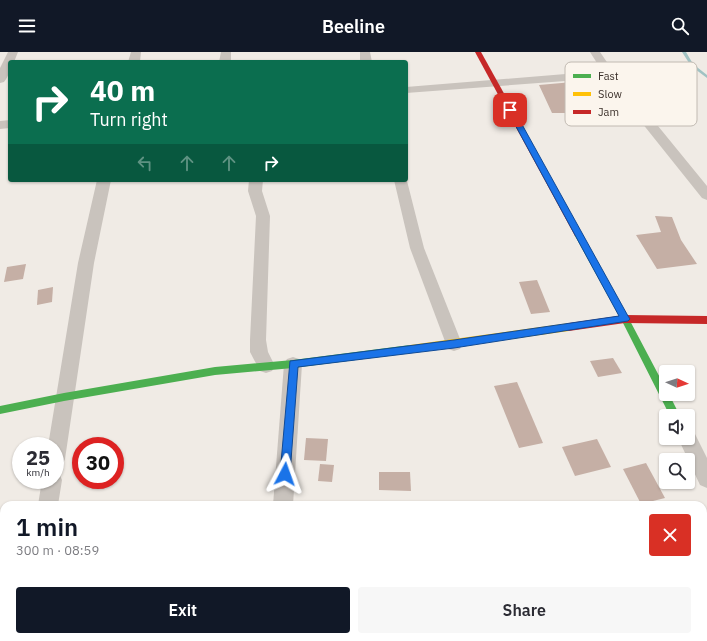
<!DOCTYPE html>
<html lang="en">
<head>
<meta charset="utf-8">
<style>
	body { margin:0; font-family:"IBM Plex Sans",sans-serif; background:#f7f7f7; color:#2b2b33; height:100vh; display:flex; flex-direction:column; font-size:15px; white-space:nowrap }
	* { box-sizing:border-box; margin:0 }
	p { font-size:13px; color:#7c7c81 }
	.icon { flex:none; width:22px; height:22px; fill:none; stroke:currentColor; stroke-width:2; stroke-linecap:round; stroke-linejoin:round }
	.map { position:relative; flex:1; overflow:hidden }
	.drawer { position:absolute; left:0px; top:449px; width:707px; height:140px; display:flex; flex-direction:column; background:#fff; border-radius:12px 12px 0 0; box-shadow:0 1px 3px #0004 }
	.drawer>* { flex:none }
	.guide { position:absolute; left:8px; top:8px; width:400px; height:122px; border-radius:4px; box-shadow:0 1px 3px #0004; background:#0b6e4f; color:#fff; overflow:hidden }
	.needle { width:26px; rotate:93deg }
	.tools { position:absolute; left:659px; top:313px; display:grid; gap:8px }
	.tools a { display:grid; place-items:center; width:36px; height:36px; border-radius:4px; background:#fff; box-shadow:0 1px 3px #0004; font-size:20px }
	.speed { position:absolute; left:12px; top:385px; display:flex; gap:8px; font-size:20px; font-weight:700; text-align:center }
	.speed>* { display:grid; place-content:center; width:52px; height:52px; border-radius:50%; background:#fff; box-shadow:0 1px 3px #0004; line-height:1 }
	.speed small { font-size:10px; font-weight:400 }
	.speed .limit { border:6px solid #d22; background:#fff; color:#111 }
	.pin { position:absolute; display:grid; place-items:center; width:34px; height:34px; color:#fff; margin:-17px; border-radius:8px; box-shadow:0 2px 6px #0006 }
	.me { position:absolute; width:44px; margin:-22px; rotate:4deg; stroke-linejoin:round; filter:drop-shadow(0 0 3px #0008) }
	.turn { display:flex; align-items:center; gap:14px; height:84px; padding:0 16px; font-size:18px }
	.turn .icon { width:52px; height:52px; stroke-width:2.5 }
	.turn b { display:block; font-size:28px; line-height:34px }
	.lanes { display:flex; align-items:center; height:38px; padding:0 16px; background:#0003; justify-content:center; gap:20px; direction:ltr }
	.lanes .off { opacity:.35 }
	.round { display:grid; place-items:center; flex:none; width:42px; height:42px; border-radius:4px; background:#f7f7f7 }
	.headline { display:flex; align-items:center; justify-content:space-between; height:68px; padding:0 16px }
	h1 { font-size:24px; font-weight:600; line-height:30px; color:#111827 }
	.primary-button { display:flex; gap:8px; margin-top:auto; padding:8px 16px }
	.primary-button a { flex:1; height:46px; border-radius:4px; background:#111827; color:#fff; font-size:16px; font-weight:600; line-height:46px; text-align:center }
	.primary-button a+a { background:#f7f7f7; color:#2b2b33 }
	header { display:flex; justify-content:space-between; align-items:center; height:52px; padding:0 16px; background:#111827; color:#fff; font-size:18px; font-weight:600 }
	.map>svg:first-child { display:block }
</style>
</head>
<body>
<header><svg class="icon" aria-label="menu" viewBox="0 0 24 24"><path d="M4 6h16M4 12h16M4 18h16"/></svg>Beeline<svg class="icon" aria-label="search" viewBox="0 0 24 24"><circle cx="10" cy="10" r="6"/><path d="M15 15l6 6"/></svg></header>
<div class="map">
<svg width="707" height="589" viewBox="0 0 707 589">
	<rect width="100%" height="100%" fill="#f0ebe5"/>
	<g fill="none" stroke-linecap="round" stroke-linejoin="round">
		<path fill="#a0c2c3" fill-rule="evenodd" d="M 682,0 L 686,0 L 693,12 L 707,23 L 707,26 L 691,14 Z"/>
	</g>
	<g fill="#c5afa5">
		<path d="M 573,30 L 586,53 L 567,53 L 570,61 L 552,61 L 539,33 Z"/>
		<path d="M 655,164 L 672,165 L 681,188 L 697,212 L 657,217 L 636,183 L 661,180 Z"/>
		<path d="M 26,212 L 23,227 L 4,230 L 7,215 Z"/>
		<path d="M 537,228 L 550,260 L 531,262 L 519,230 Z"/>
		<path d="M 53,235 L 52,250 L 37,253 L 38,238 Z"/>
		<path d="M 613,306 L 622,321 L 598,325 L 590,309 Z"/>
		<path d="M 517,330 L 543,391 L 519,396 L 494,334 Z"/>
		<path d="M 306,386 L 328,387 L 326,409 L 304,408 Z"/>
		<path d="M 597,387 L 611,415 L 575,424 L 562,395 Z"/>
		<path d="M 646,411 L 665,446 L 641,452 L 623,417 Z"/>
		<path d="M 320,412 L 334,413 L 332,430 L 318,429 Z"/>
		<path d="M 379,420 L 410,420 L 411,439 L 379,438 Z"/>
	</g>
	<g fill="none" stroke-linecap="round" stroke-linejoin="round">
		<g fill="#c9c3bd" fill-rule="evenodd">
			<path d="M 8,0 L 18,0 L 14,10 L 10,10 C 10,18 9,24 4,30 L 0,31 L 0,16 Z"/>
			<path d="M 131,0 L 141,0 L 140,10 L 128,10 Z"/>
			<path d="M 221,0 L 231,0 L 231,10 L 219,10 Z"/>
			<path d="M 360,0 L 370,0 L 372,10 L 360,10 Z"/>
			<path d="M 590,0 L 600,0 L 613,19 L 678,14 L 682,15 L 684,17 L 678,20 L 618,25 L 707,134 L 707,148 L 702,146 L 606,26 L 406,41 L 406,35 L 602,19 Z"/>
			<path d="M 10,68 L 10,76 L 0,77 L 0,69 Z"/>
			<path d="M 406,125 L 424,196 L 462,292 L 460,297 L 454,299 L 448,297 L 446,292 L 410,196 L 394,128 L 406,128 Z"/>
			<path d="M 97,128 L 111,128 L 94,211 L 65,407 L 62,414 L 55,416 L 55,394 L 48,394 L 78,211 Z"/>
			<path d="M 249,128 L 263,128 L 262,139 L 270,164 L 266,288 L 268,300 L 275,314 L 272,319 L 266,321 L 260,319 L 250,300 L 250,288 L 256,164 L 248,139 Z"/>
			<path d="M 293,305 L 299,307 L 302,312 L 293,453 L 273,453 L 284,312 L 287,307 Z"/>
			<path d="M 688,378 L 694,380 L 707,406 L 707,436 L 700,433 L 678,386 L 688,386 Z"/>
			<path d="M 55,420 L 59,421 L 62,428 L 58,453 L 38,453 L 42,428 L 55,428 Z"/>
			<path d="M 0,507 L 4,508 L 4,530 L 0,529 Z"/>
			<path d="M 703,536 L 707,537 L 707,559 L 703,558 Z"/>
			<rect x="266" y="585" width="24" height="4"/>
		</g>
		<g fill="#4caf50" fill-rule="evenodd">
			<path d="M 578,179 L 581,180 L 628,265 L 666,337 L 666,342 L 669,342 L 680,364 L 670,364 L 622,269 L 574,182 Z"/>
			<path d="M 410,293 L 413,294 L 415,297 L 413,300 L 410,301 L 293,316 L 215,323 L 64,349 L 0,362 L 0,354 L 64,341 L 215,315 L 293,308 Z"/>
		</g>
		<path fill="#ffc107" fill-rule="evenodd" d="M 569,271 L 572,272 L 573,275 L 572,278 L 569,279 L 410,301 L 407,300 L 405,297 L 407,294 L 410,293 Z"/>
		<g fill="#c62828" fill-rule="evenodd">
			<path d="M 475,0 L 481,0 L 582,182 L 581,184 L 575,184 Z"/>
			<path d="M 625,263 L 707,264 L 707,272 L 625,271 L 569,279 L 566,278 L 565,275 L 566,272 L 569,271 Z"/>
		</g>
	</g>
	<path fill="#1a73e8" stroke="#114b97" d="M 510,56 L 514,58 L 628,264 L 630,267 L 628,269 L 454,296 L 298,315 L 290,422 L 289,425 L 285,427 L 281,425 L 280,422 L 290,309 L 454,288 L 619,264 L 507,58 Z"/>
	<rect x="565" y="10" width="132" height="64" rx="6" fill="#fbf5ed" stroke="#c1bab2" stroke-width="1"/>
	<rect x="573" y="22" width="18" height="4" fill="#4caf50"/>
	<rect x="573" y="40" width="18" height="4" fill="#ffc107"/>
	<rect x="573" y="58" width="18" height="4" fill="#c62828"/>
	<g font-size="11" fill="#3b302a">
		<text x="598" y="28">Fast</text>
		<text x="598" y="46">Slow</text>
		<text x="598" y="64">Jam</text>
	</g>
</svg>
<div class="tools">
<a><svg class="needle" viewBox="-14 -14 28 28"><path d="M0-13l5 13h-10z" fill="#e53935"/><path d="M0 13l5-13h-10z" fill="#7c7c81"/></svg></a>
<a><svg class="icon" aria-label="sound" viewBox="0 0 24 24"><path d="M4 9h4l5-4v14l-5-4H4zM17 9q2 3 0 6"/></svg></a>
<a><svg class="icon" aria-label="search" viewBox="0 0 24 24"><circle cx="10" cy="10" r="6"/><path d="M15 15l6 6"/></svg></a>
</div>
<div class="speed"><div>25<small>km/h</small></div><div class="limit">30</div></div>
<div class="pin" style="left:510px;top:58px;background:#d93025"><svg class="icon" aria-label="arrive" viewBox="0 0 24 24"><path d="M6 21V4h12l-3 4 3 4H6"/></svg></div>
<svg class="me" style="left:285px;top:422px" viewBox="-20 -20 40 40"><path d="M0-17L14 15 0 8-14 15z" fill="#1a73e8" stroke="#fff" stroke-width="4"/></svg>
<div class="guide">
<div class="turn"><svg class="icon" aria-label="right" viewBox="0 0 24 24"><path d="M7 20v-9h11M14 6l5 5-5 5"/></svg><div><b>40 m</b>Turn right</div></div>
<div class="lanes"><svg class="icon off" aria-label="left" viewBox="0 0 24 24"><path d="M17 20v-9H6M10 6l-5 5 5 5"/></svg><svg class="icon off" aria-label="ahead" viewBox="0 0 24 24"><path d="M12 20V5M6 11l6-6 6 6"/></svg><svg class="icon off" aria-label="ahead" viewBox="0 0 24 24"><path d="M12 20V5M6 11l6-6 6 6"/></svg><svg class="icon" aria-label="right" viewBox="0 0 24 24"><path d="M7 20v-9h11M14 6l5 5-5 5"/></svg></div>
</div>
<section class="drawer">
<div class="headline"><div><h1>1 min</h1><p>300 m · 08:59</p></div><a class="round" style="background:#d93025;color:#fff"><svg class="icon" aria-label="close" viewBox="0 0 24 24"><path d="M6 6l12 12M18 6L6 18"/></svg></a></div>
<div class="primary-button"><a>Exit</a><a>Share</a></div>
</section>
</div>
</body>
</html>
